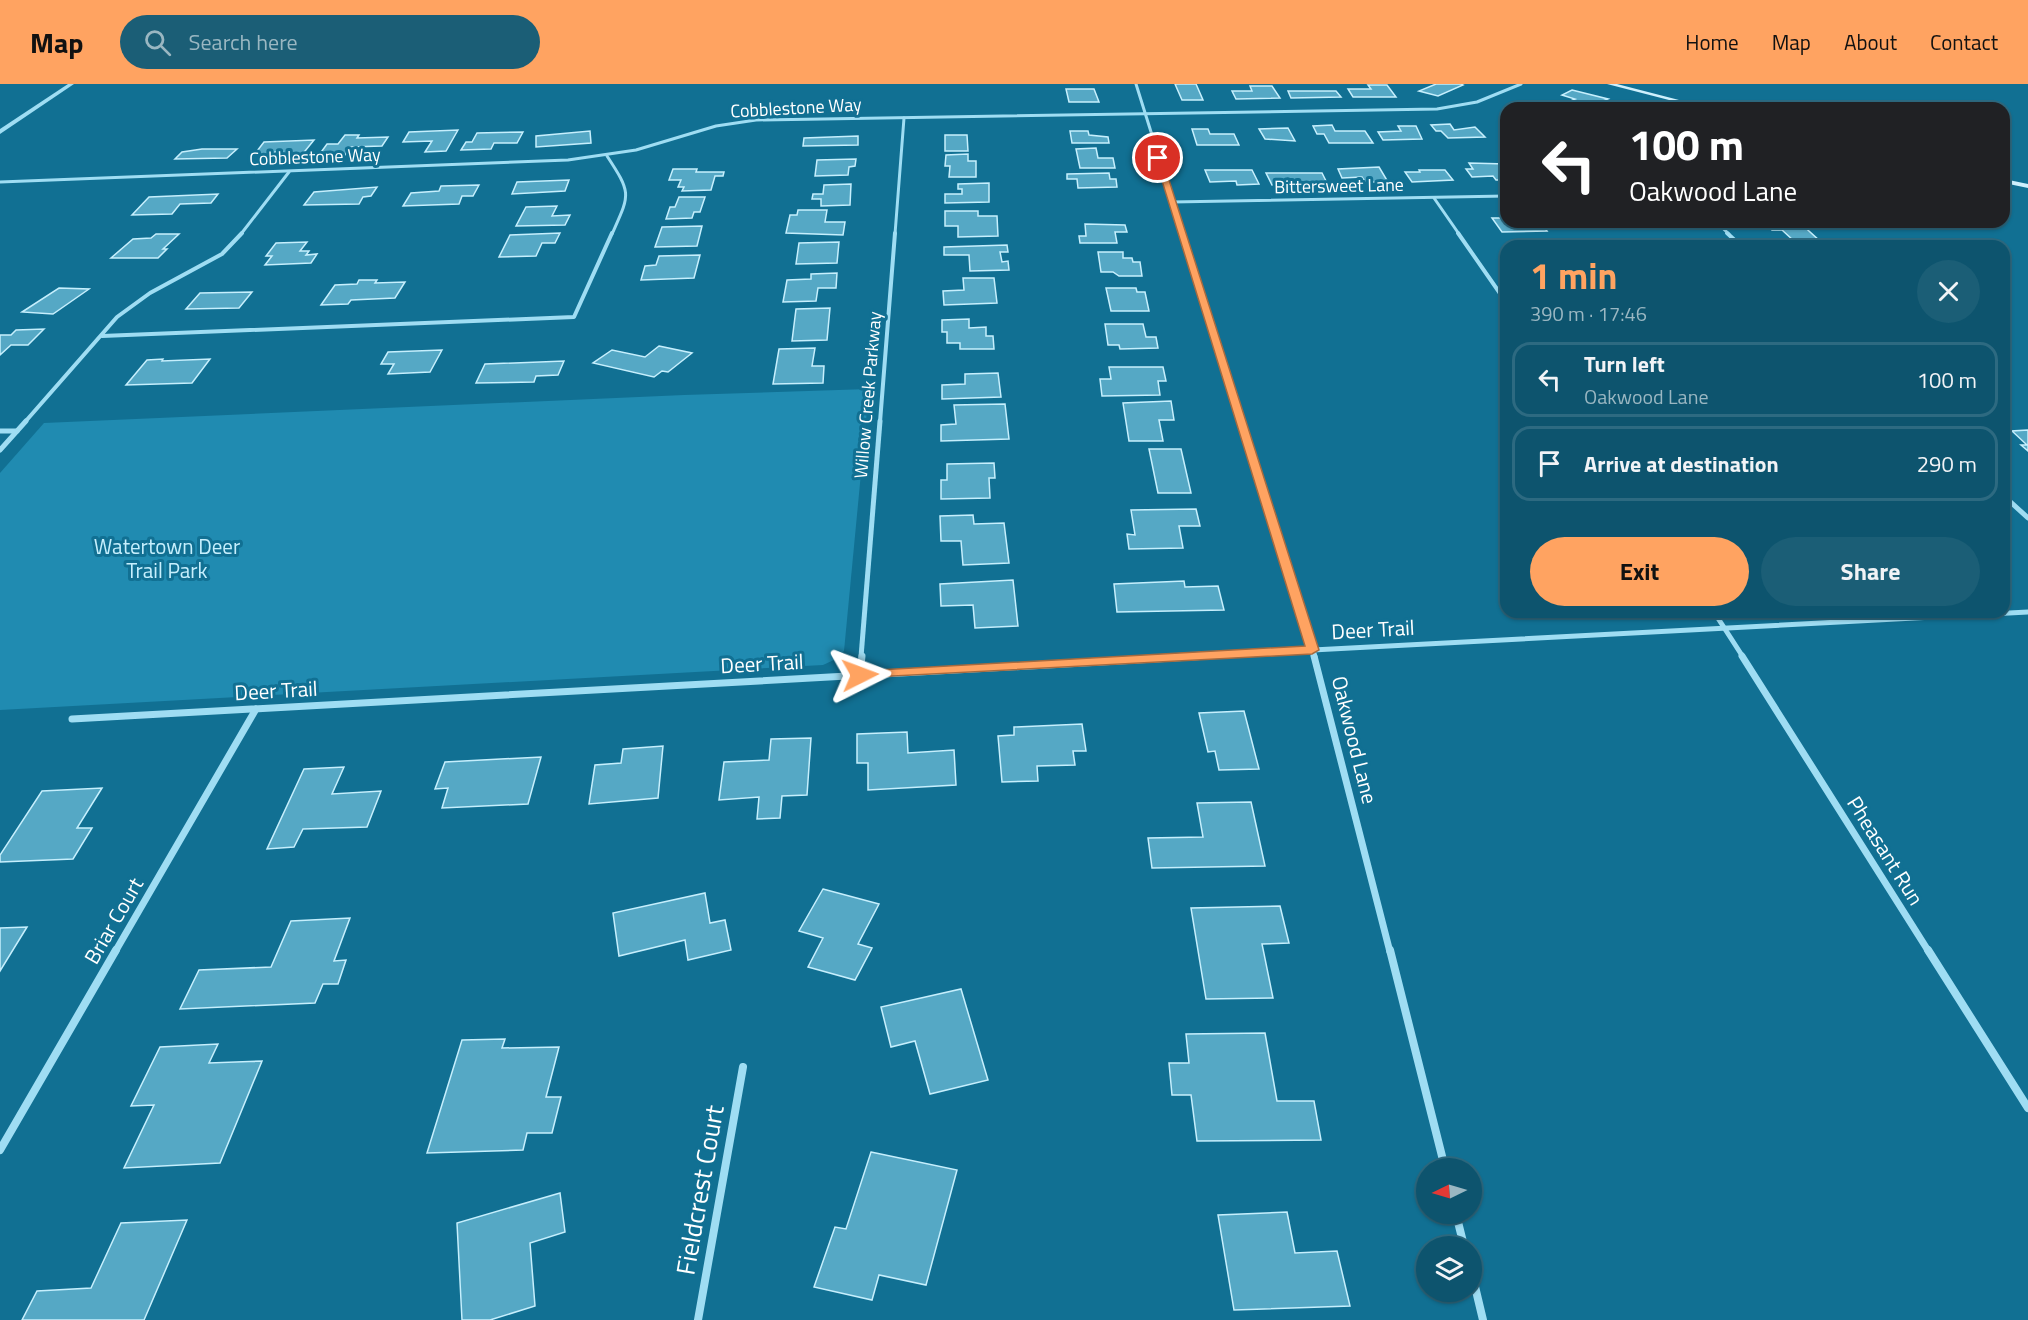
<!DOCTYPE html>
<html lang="en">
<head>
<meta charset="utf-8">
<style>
	body { margin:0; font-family:"Titillium Web",sans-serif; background:#1b5e76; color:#f1f3f6; height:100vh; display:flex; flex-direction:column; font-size:22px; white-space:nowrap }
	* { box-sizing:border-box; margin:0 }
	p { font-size:20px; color:#9ab7c2 }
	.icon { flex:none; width:33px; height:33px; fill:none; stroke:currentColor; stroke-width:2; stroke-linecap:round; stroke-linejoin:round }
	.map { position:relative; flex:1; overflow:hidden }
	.panel { position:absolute; left:1500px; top:156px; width:510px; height:378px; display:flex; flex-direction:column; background:#0d546e; border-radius:18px; box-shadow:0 2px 4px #0004,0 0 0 2px #2d6a81 }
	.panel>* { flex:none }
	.hud { position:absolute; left:1500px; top:18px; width:510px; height:126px; border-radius:18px; box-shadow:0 2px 4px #0004,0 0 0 2px #2d6a81; background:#202124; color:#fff; overflow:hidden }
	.needle { width:39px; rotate:265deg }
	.controls { position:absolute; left:1416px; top:1074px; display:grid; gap:12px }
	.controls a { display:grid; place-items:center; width:66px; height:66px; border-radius:50%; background:#0d546e; box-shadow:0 2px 4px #0004,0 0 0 2px #2d6a81; font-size:30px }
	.pin { position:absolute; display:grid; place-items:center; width:51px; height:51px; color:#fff; margin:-26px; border:3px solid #fff; border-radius:50%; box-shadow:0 2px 6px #0007 }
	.me { position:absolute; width:66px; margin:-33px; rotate:87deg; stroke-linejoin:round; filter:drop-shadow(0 0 4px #0008) }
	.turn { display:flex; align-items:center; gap:21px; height:126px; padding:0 30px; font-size:27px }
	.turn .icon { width:78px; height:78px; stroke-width:2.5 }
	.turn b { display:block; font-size:42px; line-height:51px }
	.round { display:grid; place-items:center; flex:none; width:63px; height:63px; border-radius:32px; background:#1b5e76 }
	.overview { display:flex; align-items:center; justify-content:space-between; height:102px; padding:0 30px }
	h1 { font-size:36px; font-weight:700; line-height:45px; color:#ffa361 }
	.cta { display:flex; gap:12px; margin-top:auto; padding:12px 30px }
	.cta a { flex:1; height:69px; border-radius:36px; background:#ffa361; color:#111; font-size:24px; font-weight:700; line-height:69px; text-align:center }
	.cta a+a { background:#1b5e76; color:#f1f3f6 }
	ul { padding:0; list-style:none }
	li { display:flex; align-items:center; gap:18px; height:75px; margin:0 12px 9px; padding:0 18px; border:3px solid #2d6a81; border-radius:18px }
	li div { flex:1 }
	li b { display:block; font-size:22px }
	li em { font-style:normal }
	header { display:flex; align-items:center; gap:36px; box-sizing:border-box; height:84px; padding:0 30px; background:#ffa361; color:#111 }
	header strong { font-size:28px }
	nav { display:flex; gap:33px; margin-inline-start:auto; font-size:21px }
	.search { width:420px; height:54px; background:#1b5e76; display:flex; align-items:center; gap:15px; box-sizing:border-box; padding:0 21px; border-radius:33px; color:#9ab7c2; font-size:22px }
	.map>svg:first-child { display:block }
</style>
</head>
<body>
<header>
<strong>Map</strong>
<div class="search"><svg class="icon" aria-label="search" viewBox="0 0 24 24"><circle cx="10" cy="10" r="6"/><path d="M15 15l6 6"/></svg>Search here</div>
<nav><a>Home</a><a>Map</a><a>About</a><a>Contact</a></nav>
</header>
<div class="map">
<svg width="2028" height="1236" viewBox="0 0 2028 1236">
	<rect width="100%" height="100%" fill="#117093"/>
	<path fill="#208bb1" d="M 869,305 L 844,567 L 836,575 L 823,581 L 0,626 L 0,389 L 44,339 L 684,311 Z"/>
	<g fill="#55a8c5" stroke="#c6effd" stroke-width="1.5">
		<path d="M 1175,0 L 1196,0 L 1203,16 L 1182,16 Z"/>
		<path d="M 1436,0 L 1461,0 L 1463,1 L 1438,12 L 1419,7 Z"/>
		<path d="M 1368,1 L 1387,1 L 1396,13 L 1353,13 L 1348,5 L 1371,5 Z"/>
		<path d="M 1250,2 L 1272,2 L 1280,14 L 1236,15 L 1232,7 L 1252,7 Z"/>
		<path d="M 1066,5 L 1094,5 L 1099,18 L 1069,18 Z"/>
		<path d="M 1572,6 L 1608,15 L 1587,23 L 1568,18 L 1575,15 L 1562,11 Z"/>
		<path d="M 1288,7 L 1336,7 L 1341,13 L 1291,14 Z"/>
		<path d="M 1450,40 L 1454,46 L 1475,43 L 1485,53 L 1448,54 L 1441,47 L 1436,47 L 1431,41 Z"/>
		<path d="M 1332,41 L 1335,47 L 1365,47 L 1373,59 L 1329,59 L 1324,50 L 1317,50 L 1313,42 Z"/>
		<path d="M 1398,42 L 1416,42 L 1422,55 L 1383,56 L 1378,48 L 1401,47 Z"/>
		<path d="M 1288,44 L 1295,57 L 1265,55 L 1259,45 Z"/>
		<path d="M 1192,45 L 1208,45 L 1210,50 L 1234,50 L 1239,61 L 1197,61 Z"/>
		<path d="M 458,46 L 446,67 L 425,68 L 432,57 L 403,58 L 409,48 Z"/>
		<path d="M 590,47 L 591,59 L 536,63 L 536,52 Z"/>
		<path d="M 1070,47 L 1088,47 L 1089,51 L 1108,53 L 1109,59 L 1072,59 Z"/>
		<path d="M 523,48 L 517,59 L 494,59 L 491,65 L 461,66 L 466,58 L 472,58 L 477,49 Z"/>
		<path d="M 345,51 L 359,51 L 357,54 L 388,53 L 382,62 L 350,63 L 345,71 L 319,71 L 327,60 L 338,60 Z"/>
		<path d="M 945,51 L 967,51 L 968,67 L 945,67 Z"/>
		<path d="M 858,52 L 858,61 L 803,62 L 804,54 Z"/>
		<path d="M 314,56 L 301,72 L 277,73 L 282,68 L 275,68 L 272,71 L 254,71 L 264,58 Z"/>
		<path d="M 1096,64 L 1098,74 L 1113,74 L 1115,84 L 1080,84 L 1076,65 Z"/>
		<path d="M 202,65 L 237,65 L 227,74 L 175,75 L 182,68 Z"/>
		<path d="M 968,70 L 968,77 L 976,77 L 976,93 L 949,93 L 950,82 L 945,82 L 946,71 Z"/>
		<path d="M 856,75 L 855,82 L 849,83 L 848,91 L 815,92 L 817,76 Z"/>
		<path d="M 1469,79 L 1506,80 L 1506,96 L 1496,96 L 1493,92 L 1472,93 L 1466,85 L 1473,85 Z"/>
		<path d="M 1379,83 L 1388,98 L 1365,98 L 1362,93 L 1342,94 L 1338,85 Z"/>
		<path d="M 673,85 L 697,85 L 696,88 L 724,88 L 723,92 L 715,92 L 711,106 L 682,107 L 684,103 L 678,103 L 681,96 L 669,96 Z"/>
		<path d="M 1205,86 L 1252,86 L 1259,100 L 1237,101 L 1236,97 L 1210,98 Z"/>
		<path d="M 1419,86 L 1445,86 L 1453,96 L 1412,98 L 1405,88 L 1420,88 Z"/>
		<path d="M 1109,89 L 1110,95 L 1116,95 L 1117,103 L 1078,104 L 1077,95 L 1067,95 L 1067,90 Z"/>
		<path d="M 1266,89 L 1322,89 L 1327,99 L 1272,101 Z"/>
		<path d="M 569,96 L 565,107 L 512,110 L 517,98 Z"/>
		<path d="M 989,99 L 989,118 L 945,119 L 945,110 L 962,110 L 962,105 L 958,105 L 958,100 Z"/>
		<path d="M 851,100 L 850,121 L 821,122 L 821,115 L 812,115 L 813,110 L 823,110 L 824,101 Z"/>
		<path d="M 479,101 L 473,112 L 462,112 L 459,120 L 403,122 L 411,109 L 439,107 L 441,102 Z"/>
		<path d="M 377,103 L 371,112 L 363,113 L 359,120 L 304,121 L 314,108 Z"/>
		<path d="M 218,110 L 211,119 L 180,120 L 172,130 L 132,131 L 149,113 Z"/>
		<path d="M 679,113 L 705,113 L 700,128 L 694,128 L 692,134 L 666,135 L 670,123 L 675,123 Z"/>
		<path d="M 557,122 L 552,132 L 570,131 L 565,141 L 516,142 L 526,123 Z"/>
		<path d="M 798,126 L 827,126 L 825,138 L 845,138 L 843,151 L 786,149 L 790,131 L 797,131 Z"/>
		<path d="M 945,127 L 978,127 L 978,132 L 997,132 L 998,152 L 958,153 L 958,142 L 945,142 Z"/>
		<path d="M 1492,134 L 1506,134 L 1506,138 L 1540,138 L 1547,147 L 1502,148 Z"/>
		<path d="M 1613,138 L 1665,138 L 1667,140 L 1660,140 L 1664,145 L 1646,145 L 1640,139 Z"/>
		<path d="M 1763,138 L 1799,138 L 1821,158 L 1794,157 L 1782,146 L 1772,146 Z"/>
		<path d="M 1085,140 L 1125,141 L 1127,148 L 1115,148 L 1117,159 L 1080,159 L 1079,152 L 1086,152 Z"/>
		<path d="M 702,142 L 697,162 L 655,163 L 662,143 Z"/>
		<path d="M 560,149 L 555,159 L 542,159 L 536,172 L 499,173 L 510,151 Z"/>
		<path d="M 156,150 L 179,150 L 163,165 L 167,165 L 158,174 L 111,174 L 133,155 L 151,154 Z"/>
		<path d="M 307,158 L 300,167 L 309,167 L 306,171 L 317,170 L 311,179 L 265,181 L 272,172 L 266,172 L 276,159 Z"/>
		<path d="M 839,158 L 837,179 L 796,180 L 799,159 Z"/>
		<path d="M 1007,161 L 1008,168 L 1000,168 L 1002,178 L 1008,177 L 1009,186 L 970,187 L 969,171 L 944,171 L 944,163 Z"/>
		<path d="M 1098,168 L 1123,168 L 1123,174 L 1132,174 L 1133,178 L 1140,178 L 1142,192 L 1119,192 L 1113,188 L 1101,188 Z"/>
		<path d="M 700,171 L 694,194 L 641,196 L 645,182 L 656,181 L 659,172 Z"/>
		<path d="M 837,189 L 836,204 L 818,204 L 816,217 L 783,218 L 787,196 L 811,195 L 811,190 Z"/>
		<path d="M 963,194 L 994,194 L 997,219 L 944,221 L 943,207 L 964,206 Z"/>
		<path d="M 359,196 L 377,196 L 375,199 L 405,198 L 395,214 L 351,216 L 348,220 L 321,221 L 335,201 L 357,200 Z"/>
		<path d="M 59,204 L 89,205 L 53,230 L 22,228 Z"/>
		<path d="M 1106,204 L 1136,204 L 1137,208 L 1145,208 L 1149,227 L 1111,227 Z"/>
		<path d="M 252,208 L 239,224 L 186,225 L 200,209 Z"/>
		<path d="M 830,224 L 827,256 L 792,257 L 796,225 Z"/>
		<path d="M 969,235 L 969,244 L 986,243 L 986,252 L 993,252 L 994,265 L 960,265 L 960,259 L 947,259 L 947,248 L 942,248 L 942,236 Z"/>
		<path d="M 1105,240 L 1143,240 L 1146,253 L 1156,253 L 1158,264 L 1120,265 L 1119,261 L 1108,261 Z"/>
		<path d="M 44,245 L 28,261 L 11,261 L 0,271 L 0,251 L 11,251 L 16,246 Z"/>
		<path d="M 659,262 L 692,269 L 668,288 L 662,287 L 654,293 L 593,279 L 612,266 L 645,273 Z"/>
		<path d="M 815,264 L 812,282 L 824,282 L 823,299 L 773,300 L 779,265 Z"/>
		<path d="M 442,266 L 430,288 L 388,290 L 394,280 L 381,280 L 388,268 Z"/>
		<path d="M 163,275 L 162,277 L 210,275 L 192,299 L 126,301 L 147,276 Z"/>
		<path d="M 564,277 L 558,291 L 536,292 L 534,298 L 476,299 L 485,280 Z"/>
		<path d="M 1109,283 L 1163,283 L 1166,297 L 1158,297 L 1160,311 L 1102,312 L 1100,295 L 1111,295 Z"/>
		<path d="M 998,289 L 1001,313 L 942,315 L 942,301 L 965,300 L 965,290 Z"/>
		<path d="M 1171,317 L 1174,336 L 1159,336 L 1163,357 L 1129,357 L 1123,319 Z"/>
		<path d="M 1005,320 L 1009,355 L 941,357 L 941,341 L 956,340 L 954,321 Z"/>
		<path d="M 2028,346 L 2028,367 L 2021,361 L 2027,361 L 2012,347 Z"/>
		<path d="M 1149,365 L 1181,365 L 1191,409 L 1158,409 Z"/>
		<path d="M 994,379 L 995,394 L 989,394 L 990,414 L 941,415 L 941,396 L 947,396 L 947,380 Z"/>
		<path d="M 1196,425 L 1200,442 L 1179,442 L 1183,464 L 1129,465 L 1127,450 L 1135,451 L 1131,426 Z"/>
		<path d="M 973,431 L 974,440 L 1004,439 L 1009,479 L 963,481 L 961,457 L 941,457 L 940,432 Z"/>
		<path d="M 1013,496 L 1018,542 L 975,544 L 973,521 L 941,522 L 940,500 Z"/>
		<path d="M 1184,497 L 1185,503 L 1218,502 L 1224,526 L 1117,528 L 1114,500 Z"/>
		<path d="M 1244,627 L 1259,685 L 1219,686 L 1215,667 L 1208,668 L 1199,629 Z"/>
		<path d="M 1082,640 L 1086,667 L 1073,667 L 1075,681 L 1037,682 L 1038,697 L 1002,698 L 998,652 L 1014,651 L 1014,643 Z"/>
		<path d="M 907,648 L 908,669 L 954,666 L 956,701 L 868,706 L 868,679 L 857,679 L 857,650 Z"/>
		<path d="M 811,654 L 807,711 L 782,712 L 780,734 L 757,735 L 759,713 L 719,716 L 724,678 L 769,676 L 771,655 Z"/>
		<path d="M 663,662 L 658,714 L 589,720 L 595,681 L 621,679 L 623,665 Z"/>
		<path d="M 541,673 L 528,720 L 442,724 L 448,704 L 435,705 L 445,678 Z"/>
		<path d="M 344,683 L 332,710 L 381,707 L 367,743 L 303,745 L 294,763 L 267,765 L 304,685 Z"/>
		<path d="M 102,704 L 77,744 L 92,744 L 73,775 L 0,778 L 0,771 L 42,707 Z"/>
		<path d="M 1251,718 L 1265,782 L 1152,784 L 1148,754 L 1203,753 L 1197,719 Z"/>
		<path d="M 823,805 L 879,820 L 858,860 L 872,864 L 855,896 L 808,883 L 823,854 L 799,847 Z"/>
		<path d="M 705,809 L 710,839 L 725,836 L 731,866 L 688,876 L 685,856 L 619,872 L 613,829 Z"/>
		<path d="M 1280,822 L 1289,859 L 1262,860 L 1273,914 L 1206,915 L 1191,824 Z"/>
		<path d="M 350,834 L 334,877 L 346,876 L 338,900 L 323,900 L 315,919 L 180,925 L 199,886 L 271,883 L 291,837 Z"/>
		<path d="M 27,843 L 0,887 L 0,844 Z"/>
		<path d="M 961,905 L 988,996 L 930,1010 L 915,957 L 891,963 L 881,923 Z"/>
		<path d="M 1265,949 L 1277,1017 L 1314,1017 L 1321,1056 L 1197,1057 L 1191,1011 L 1172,1011 L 1169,979 L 1189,979 L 1186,950 Z"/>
		<path d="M 505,955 L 502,964 L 559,963 L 546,1013 L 561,1013 L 552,1049 L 527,1049 L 523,1066 L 427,1069 L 462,956 Z"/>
		<path d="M 218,960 L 209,979 L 262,977 L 220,1079 L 124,1084 L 154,1021 L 131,1022 L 160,963 Z"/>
		<path d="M 871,1068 L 957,1086 L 926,1201 L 879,1191 L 872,1216 L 814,1203 L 835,1143 L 846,1145 Z"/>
		<path d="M 560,1109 L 565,1148 L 530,1159 L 535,1222 L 490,1236 L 462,1236 L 457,1139 Z"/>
		<path d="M 1287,1128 L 1295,1169 L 1337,1167 L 1350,1222 L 1234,1226 L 1218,1131 Z"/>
		<path d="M 187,1136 L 144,1236 L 22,1236 L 37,1207 L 91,1204 L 121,1139 Z"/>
	</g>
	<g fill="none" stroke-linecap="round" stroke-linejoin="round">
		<g stroke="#9fddf3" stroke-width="3">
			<path d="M 1136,0 L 1183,150"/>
			<path d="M 607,72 C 632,110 630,110 612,150"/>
			<path d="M 0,98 L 568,76 L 636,66 L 716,42 L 756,36 L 1437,25 L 1477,18 L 1521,0"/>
			<path d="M 1434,114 L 1459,150"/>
			<path d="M 1172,118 L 1506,112"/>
			<path d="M 1716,138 L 1729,150"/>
			<path d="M 241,150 L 289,88"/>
			<path d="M 895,150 L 904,34"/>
		</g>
		<g stroke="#9fddf3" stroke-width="4">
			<path d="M 1183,149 L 1242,338"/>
			<path d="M 1458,149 L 1506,218"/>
			<path d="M 1727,149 L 1741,162"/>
			<path d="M 102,252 L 574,233 L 612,149"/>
			<path d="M 25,338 L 117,233 L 150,209 L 222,170 L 242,149"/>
			<path d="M 880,338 L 895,149"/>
		</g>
		<g stroke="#9fddf3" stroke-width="5">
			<path d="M 1241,337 L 1315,573"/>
			<path d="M 0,347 L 17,347"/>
			<path d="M 0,366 L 26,337"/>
			<path d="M 2004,412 L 2028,434"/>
			<path d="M 1714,528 L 1743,573"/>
			<path d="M 861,573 L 880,337"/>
			<path d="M 1182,573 L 2028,528"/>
		</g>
		<g stroke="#9fddf3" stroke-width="7">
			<path d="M 1314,572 L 1390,868"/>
			<path d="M 1742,572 L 1929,868"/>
			<path d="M 860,591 L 862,572"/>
			<path d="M 72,635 L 1209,572"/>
			<path d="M 115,868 L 256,625"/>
		</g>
		<g stroke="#9fddf3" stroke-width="8">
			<path d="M 1390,866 L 1445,1084"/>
			<path d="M 1928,866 L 2028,1024"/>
			<path d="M 0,1066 L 116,866"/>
			<path d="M 1456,1130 L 1464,1162"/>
			<path d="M 1472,1190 L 1483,1236"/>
			<path d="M 698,1236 L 743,983"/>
		</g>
		<path fill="#9fddf3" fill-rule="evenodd" d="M 68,0 L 74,0 L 0,50 L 0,45 Z"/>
		<g fill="#cef0fd" fill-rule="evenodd">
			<path d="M 1607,0 L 1617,0 L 1710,24 L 1700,24 Z"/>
			<path d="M 2004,95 L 2028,100 L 2028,104 L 2004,99 Z"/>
		</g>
	</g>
	<path fill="#ffa361" stroke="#a66a3f" stroke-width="1.5" d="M 1158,71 L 1162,74 L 1319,566 L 1312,570 L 855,594 L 853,591 L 860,587 L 1305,562 L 1155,74 Z"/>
	<g text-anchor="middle" stroke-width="6" stroke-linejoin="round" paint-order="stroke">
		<g font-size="18" fill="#fff" stroke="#117093">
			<text transform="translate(796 24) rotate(-3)" y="6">Cobblestone Way</text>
			<text transform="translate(315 73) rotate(-2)" y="6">Cobblestone Way</text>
			<text transform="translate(1339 102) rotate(-1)" y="6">Bittersweet Lane</text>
			<text transform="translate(868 311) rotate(-85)" y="6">Willow Creek Parkway</text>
		</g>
		<g font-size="21" fill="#c6effd" stroke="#117093">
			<text x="167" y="470">Watertown Deer<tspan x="167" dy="24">Trail Park</tspan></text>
		</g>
		<g font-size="21" fill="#fff" stroke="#117093">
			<text transform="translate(1373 546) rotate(-3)" y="7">Deer Trail</text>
			<text transform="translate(762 580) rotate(-3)" y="7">Deer Trail</text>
			<text transform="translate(276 607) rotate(-3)" y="7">Deer Trail</text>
			<text transform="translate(1354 656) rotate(76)" y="7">Oakwood Lane</text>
			<text transform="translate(1885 767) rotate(58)" y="7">Pheasant Run</text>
			<text transform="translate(114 837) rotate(-60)" y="7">Briar Court</text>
		</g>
		<g font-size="26" fill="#fff" stroke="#117093">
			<text transform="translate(700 1106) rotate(-80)" y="9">Fieldcrest Court</text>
		</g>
	</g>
</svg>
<div class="controls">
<a><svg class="needle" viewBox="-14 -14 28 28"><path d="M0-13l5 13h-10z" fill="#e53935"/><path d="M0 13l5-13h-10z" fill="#9ab7c2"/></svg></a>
<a><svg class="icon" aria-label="layers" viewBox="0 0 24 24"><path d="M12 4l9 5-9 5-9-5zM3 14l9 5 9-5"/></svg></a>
</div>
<div class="pin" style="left:1158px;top:74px;background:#d93025"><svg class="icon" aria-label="arrive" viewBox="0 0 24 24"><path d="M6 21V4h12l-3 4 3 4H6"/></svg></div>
<svg class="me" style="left:860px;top:591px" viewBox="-20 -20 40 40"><path d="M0-17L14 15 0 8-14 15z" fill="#ffa361" stroke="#fff" stroke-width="4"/></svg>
<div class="hud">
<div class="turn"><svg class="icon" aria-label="left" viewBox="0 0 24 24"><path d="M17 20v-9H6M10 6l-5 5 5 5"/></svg><div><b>100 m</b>Oakwood Lane</div></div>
</div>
<section class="panel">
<div class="overview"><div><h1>1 min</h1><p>390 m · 17:46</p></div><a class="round"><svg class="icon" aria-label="close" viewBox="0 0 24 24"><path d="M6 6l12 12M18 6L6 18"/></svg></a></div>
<ul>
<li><svg class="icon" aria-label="left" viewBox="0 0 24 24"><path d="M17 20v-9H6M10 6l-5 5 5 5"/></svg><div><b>Turn left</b><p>Oakwood Lane</p></div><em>100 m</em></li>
<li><svg class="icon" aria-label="arrive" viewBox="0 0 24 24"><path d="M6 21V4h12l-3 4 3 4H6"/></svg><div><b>Arrive at destination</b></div><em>290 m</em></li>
</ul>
<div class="cta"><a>Exit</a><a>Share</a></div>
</section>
</div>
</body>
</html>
